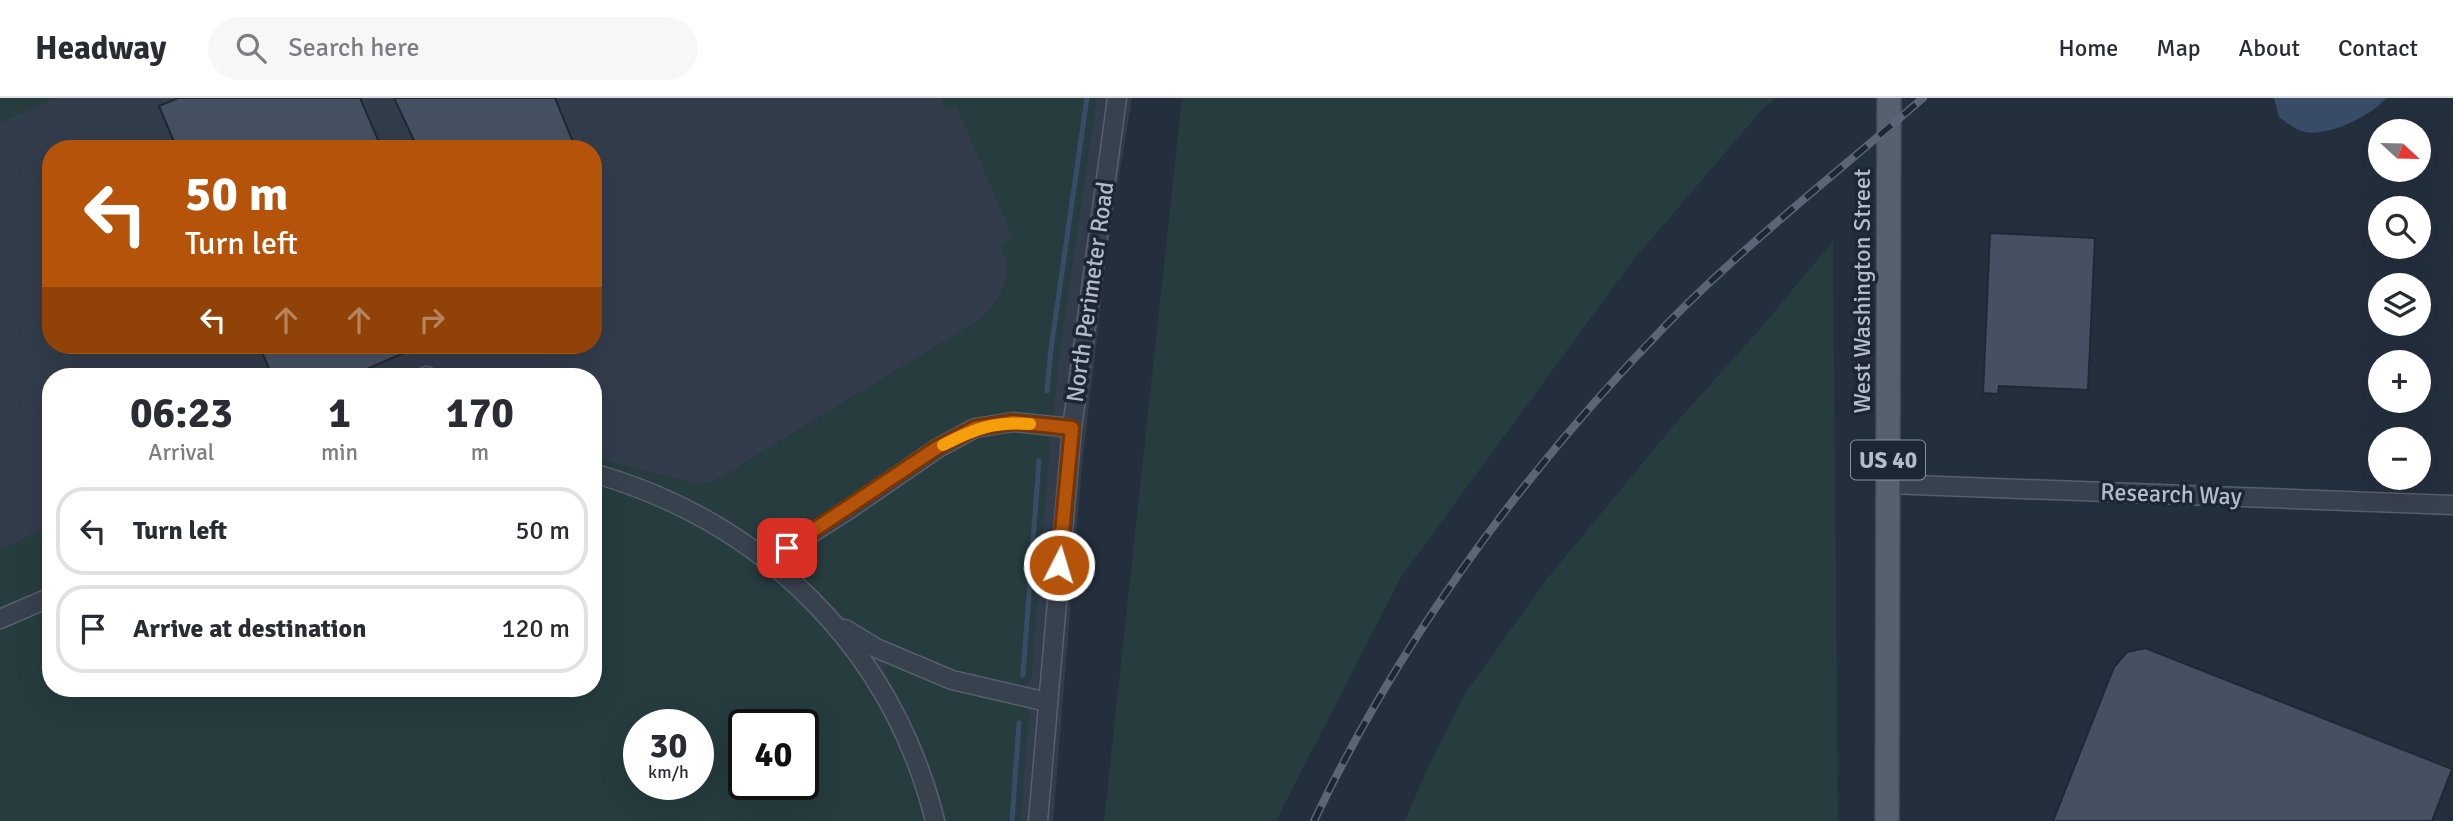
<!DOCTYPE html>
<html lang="en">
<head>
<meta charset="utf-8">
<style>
	body { margin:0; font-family:Signika,sans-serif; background:#f7f7f7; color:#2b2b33; height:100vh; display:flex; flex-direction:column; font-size:26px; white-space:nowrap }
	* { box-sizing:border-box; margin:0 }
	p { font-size:23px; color:#7c7c81 }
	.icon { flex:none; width:38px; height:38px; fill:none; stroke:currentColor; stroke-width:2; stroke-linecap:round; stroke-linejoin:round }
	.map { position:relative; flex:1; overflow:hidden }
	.panel { position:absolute; left:42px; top:270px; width:560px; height:329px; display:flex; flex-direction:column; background:#fff; border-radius:28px; box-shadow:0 7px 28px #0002 }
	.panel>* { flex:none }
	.banner { position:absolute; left:42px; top:42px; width:560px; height:214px; border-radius:28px; box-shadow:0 7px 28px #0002; background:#b45309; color:#fff; overflow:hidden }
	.needle { width:46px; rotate:112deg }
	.tools { position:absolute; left:2368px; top:21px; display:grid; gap:14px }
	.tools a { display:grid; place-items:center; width:63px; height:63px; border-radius:50%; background:#fff; box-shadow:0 7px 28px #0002; font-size:35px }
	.speed { position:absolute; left:623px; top:611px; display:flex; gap:14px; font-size:35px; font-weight:700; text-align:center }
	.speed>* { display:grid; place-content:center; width:91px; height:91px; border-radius:50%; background:#fff; box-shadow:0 7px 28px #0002; line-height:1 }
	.speed small { font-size:18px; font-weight:400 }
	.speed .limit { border:4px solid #111; border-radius:10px; background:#fff; color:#111 }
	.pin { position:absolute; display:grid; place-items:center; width:60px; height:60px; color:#fff; margin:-30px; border-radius:14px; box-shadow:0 4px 10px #0006 }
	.me { position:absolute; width:77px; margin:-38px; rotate:5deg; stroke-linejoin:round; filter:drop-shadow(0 0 5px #0008) }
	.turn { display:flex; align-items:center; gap:24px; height:147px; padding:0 28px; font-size:32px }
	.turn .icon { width:91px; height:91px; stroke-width:2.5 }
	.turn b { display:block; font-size:49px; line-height:60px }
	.lanes { display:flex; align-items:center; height:66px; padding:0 28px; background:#0003; justify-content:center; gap:35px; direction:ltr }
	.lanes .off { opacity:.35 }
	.eta { display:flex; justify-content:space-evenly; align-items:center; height:119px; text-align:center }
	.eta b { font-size:42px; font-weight:800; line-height:49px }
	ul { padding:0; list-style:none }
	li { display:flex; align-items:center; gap:21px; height:88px; margin:0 14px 10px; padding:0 14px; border:4px solid #e1e1e2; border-radius:28px }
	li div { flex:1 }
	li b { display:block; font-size:26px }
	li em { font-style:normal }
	header { display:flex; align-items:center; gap:42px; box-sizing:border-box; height:98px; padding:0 35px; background:#fff; border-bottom:2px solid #e1e1e2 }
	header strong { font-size:33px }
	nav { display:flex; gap:38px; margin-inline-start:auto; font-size:24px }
	.search { width:490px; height:63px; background:#f7f7f7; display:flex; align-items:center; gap:18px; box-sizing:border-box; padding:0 24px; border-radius:38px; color:#7c7c81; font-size:26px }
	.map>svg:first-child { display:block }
</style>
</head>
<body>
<header>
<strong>Headway</strong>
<div class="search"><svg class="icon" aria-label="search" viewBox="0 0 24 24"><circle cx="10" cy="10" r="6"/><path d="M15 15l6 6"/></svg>Search here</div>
<nav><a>Home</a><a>Map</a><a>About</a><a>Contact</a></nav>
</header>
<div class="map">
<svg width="2453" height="723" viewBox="0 0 2453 723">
	<rect width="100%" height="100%" fill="#242f3e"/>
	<path fill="#323c4b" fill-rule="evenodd" d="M 0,0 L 1132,0 L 1108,144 L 1082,368 L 1053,723 L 0,723 ZM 51,51 L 593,51 L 593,247 L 51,247 ZM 51,278 L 593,278 L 593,590 L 51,590 ZM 639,626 L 698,626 L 698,686 L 639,686 ZM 744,626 L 803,626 L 803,686 L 744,686 Z"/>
	<g fill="#263c3f" fill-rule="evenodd">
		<path d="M 0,0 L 57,0 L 0,25 Z"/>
		<path d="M 941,0 L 1097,0 L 1061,243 L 1050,347 L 1031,581 L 1025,587 L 1014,592 L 952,575 L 880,544 L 847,521 L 781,459 L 734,426 L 661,387 L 593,364 L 593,359 L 688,384 L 699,386 L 712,384 L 977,223 C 1002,202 1014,180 1001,147 L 1013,140 L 957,9 L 944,10 Z"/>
		<path d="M 1182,0 L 1777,0 L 1765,8 L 1631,165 L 1401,479 L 1276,723 L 1104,723 Z"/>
		<path d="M 1833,143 L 1838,723 L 1405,723 L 1427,671 L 1465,596 L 1547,481 L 1674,327 L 1760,231 Z"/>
		<path d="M 593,385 C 763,434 879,554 926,723 L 0,723 L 0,531 L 51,509 L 51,590 L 593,590 ZM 639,626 L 698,626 L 698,686 L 639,686 ZM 744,626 L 803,626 L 803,686 L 744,686 Z"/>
		<path d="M 51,429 L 51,488 L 0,509 L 0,451 Z"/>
		<path d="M 892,565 L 1023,607 L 1029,612 L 1021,723 L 947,723 C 935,670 911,620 883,575 L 888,566 Z"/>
	</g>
	<path fill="#394c67" d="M 2274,0 L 2386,0 C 2372,18 2324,41 2302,33 C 2294,31 2286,24 2279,19 Z"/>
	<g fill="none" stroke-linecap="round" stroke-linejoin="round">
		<g stroke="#394c67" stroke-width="5">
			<path d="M 1047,293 L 1051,251 L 1087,0"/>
			<path d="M 1023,577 L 1039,363"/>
			<path d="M 1012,723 L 1019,625"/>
		</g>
	</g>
	<g fill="#455162" stroke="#1f2835" stroke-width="2">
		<path d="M 178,0 L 360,0 L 382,51 L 177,51 L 159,8 Z"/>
		<path d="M 394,0 L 555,0 L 576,51 L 418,51 Z"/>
		<path d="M 1990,135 L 2095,140 L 2088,292 L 1999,288 L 1998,296 L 1983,295 Z"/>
		<path d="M 259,247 L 422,247 L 351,278 L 272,278 Z"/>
		<path d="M 2145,550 L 2452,671 L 2432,723 L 2053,723 L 2114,569 L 2127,554 Z"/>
	</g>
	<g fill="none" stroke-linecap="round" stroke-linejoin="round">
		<defs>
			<g id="minor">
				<path d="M 426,278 L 427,278"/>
				<path d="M 593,375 C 764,424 892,550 935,723"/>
				<path d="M 1888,386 L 2453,407"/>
				<path d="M 768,463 L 845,414 L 938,350 L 975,330 L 1013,324 L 1072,330"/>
				<path d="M 0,521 L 51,499"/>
				<path d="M 845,531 L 876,550 L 952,582 L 1047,604"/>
				<path d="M 1038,723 L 1072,330 L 1117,0"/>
			</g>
			<path id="major" d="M 1887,723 L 1889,0"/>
		</defs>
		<use href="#minor" stroke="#565f6c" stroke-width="21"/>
		<use href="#major" stroke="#414a57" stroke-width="26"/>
		<use href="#minor" stroke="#38414e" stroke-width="18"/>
		<use href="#major" stroke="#56606e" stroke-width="23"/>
		<defs>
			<path id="rail" d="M 1314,723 C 1402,538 1526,371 1669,224 C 1748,144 1838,74 1923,0"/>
		</defs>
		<use href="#rail" stroke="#5a6575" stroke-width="8"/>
		<use href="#rail" stroke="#1d2633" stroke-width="5" stroke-dasharray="16" stroke-linecap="butt"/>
	</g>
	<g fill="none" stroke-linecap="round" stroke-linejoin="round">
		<defs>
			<path id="route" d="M 787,450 L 938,349 L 975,330 L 1013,324 L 1072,330 L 1059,467"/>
		</defs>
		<use href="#route" stroke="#753606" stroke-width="18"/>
		<use href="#route" stroke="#b45309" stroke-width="12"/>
		<path stroke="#f59e0b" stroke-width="12" d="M 943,347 C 974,331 995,323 1030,326"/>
	</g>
	<g text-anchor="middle" stroke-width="7" stroke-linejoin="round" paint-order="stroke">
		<rect fill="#1d2633" stroke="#878f9c" stroke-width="2" x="1851" y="342.5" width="74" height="39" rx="5"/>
		<g font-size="23" font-weight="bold" fill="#b4bcc9">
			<text x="1888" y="370">US 40</text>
		</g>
		<g font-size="24" fill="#b4bcc9" stroke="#1d2633">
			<text transform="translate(1862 193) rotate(-90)" y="8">West Washington Street</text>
			<text transform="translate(1090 194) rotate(-82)" y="8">North Perimeter Road</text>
			<text transform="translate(2171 396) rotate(2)" y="8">Research Way</text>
		</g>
	</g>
</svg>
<div class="tools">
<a><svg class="needle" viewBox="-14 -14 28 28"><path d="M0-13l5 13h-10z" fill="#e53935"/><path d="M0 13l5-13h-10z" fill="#7c7c81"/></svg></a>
<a><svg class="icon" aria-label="search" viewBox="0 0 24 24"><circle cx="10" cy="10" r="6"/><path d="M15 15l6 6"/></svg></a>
<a><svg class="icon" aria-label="layers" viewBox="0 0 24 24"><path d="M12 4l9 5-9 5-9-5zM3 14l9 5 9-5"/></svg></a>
<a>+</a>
<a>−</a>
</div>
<div class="speed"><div>30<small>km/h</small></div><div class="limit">40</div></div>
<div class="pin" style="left:787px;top:450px;background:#d93025"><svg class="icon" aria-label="arrive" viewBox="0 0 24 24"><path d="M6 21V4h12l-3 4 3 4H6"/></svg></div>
<svg class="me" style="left:1059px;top:467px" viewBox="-20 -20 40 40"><circle r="17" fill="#b45309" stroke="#fff" stroke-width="3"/><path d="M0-11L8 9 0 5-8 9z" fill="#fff"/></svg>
<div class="banner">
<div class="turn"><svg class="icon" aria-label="left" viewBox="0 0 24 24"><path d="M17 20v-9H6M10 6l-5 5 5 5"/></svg><div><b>50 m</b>Turn left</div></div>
<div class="lanes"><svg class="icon" aria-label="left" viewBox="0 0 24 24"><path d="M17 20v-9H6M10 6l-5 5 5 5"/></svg><svg class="icon off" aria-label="ahead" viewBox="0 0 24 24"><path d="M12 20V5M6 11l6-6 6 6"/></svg><svg class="icon off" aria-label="ahead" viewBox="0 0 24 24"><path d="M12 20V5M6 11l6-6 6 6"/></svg><svg class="icon off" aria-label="right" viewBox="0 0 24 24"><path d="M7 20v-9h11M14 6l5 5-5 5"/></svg></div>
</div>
<section class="panel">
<div class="eta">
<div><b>06:23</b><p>Arrival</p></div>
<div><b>1</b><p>min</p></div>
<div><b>170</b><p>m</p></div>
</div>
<ul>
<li><svg class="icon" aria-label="left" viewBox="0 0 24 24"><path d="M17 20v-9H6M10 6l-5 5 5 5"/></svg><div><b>Turn left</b></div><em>50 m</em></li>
<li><svg class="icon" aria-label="arrive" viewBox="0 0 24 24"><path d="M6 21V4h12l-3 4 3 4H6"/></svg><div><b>Arrive at destination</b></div><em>120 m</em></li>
</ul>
</section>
</div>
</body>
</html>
